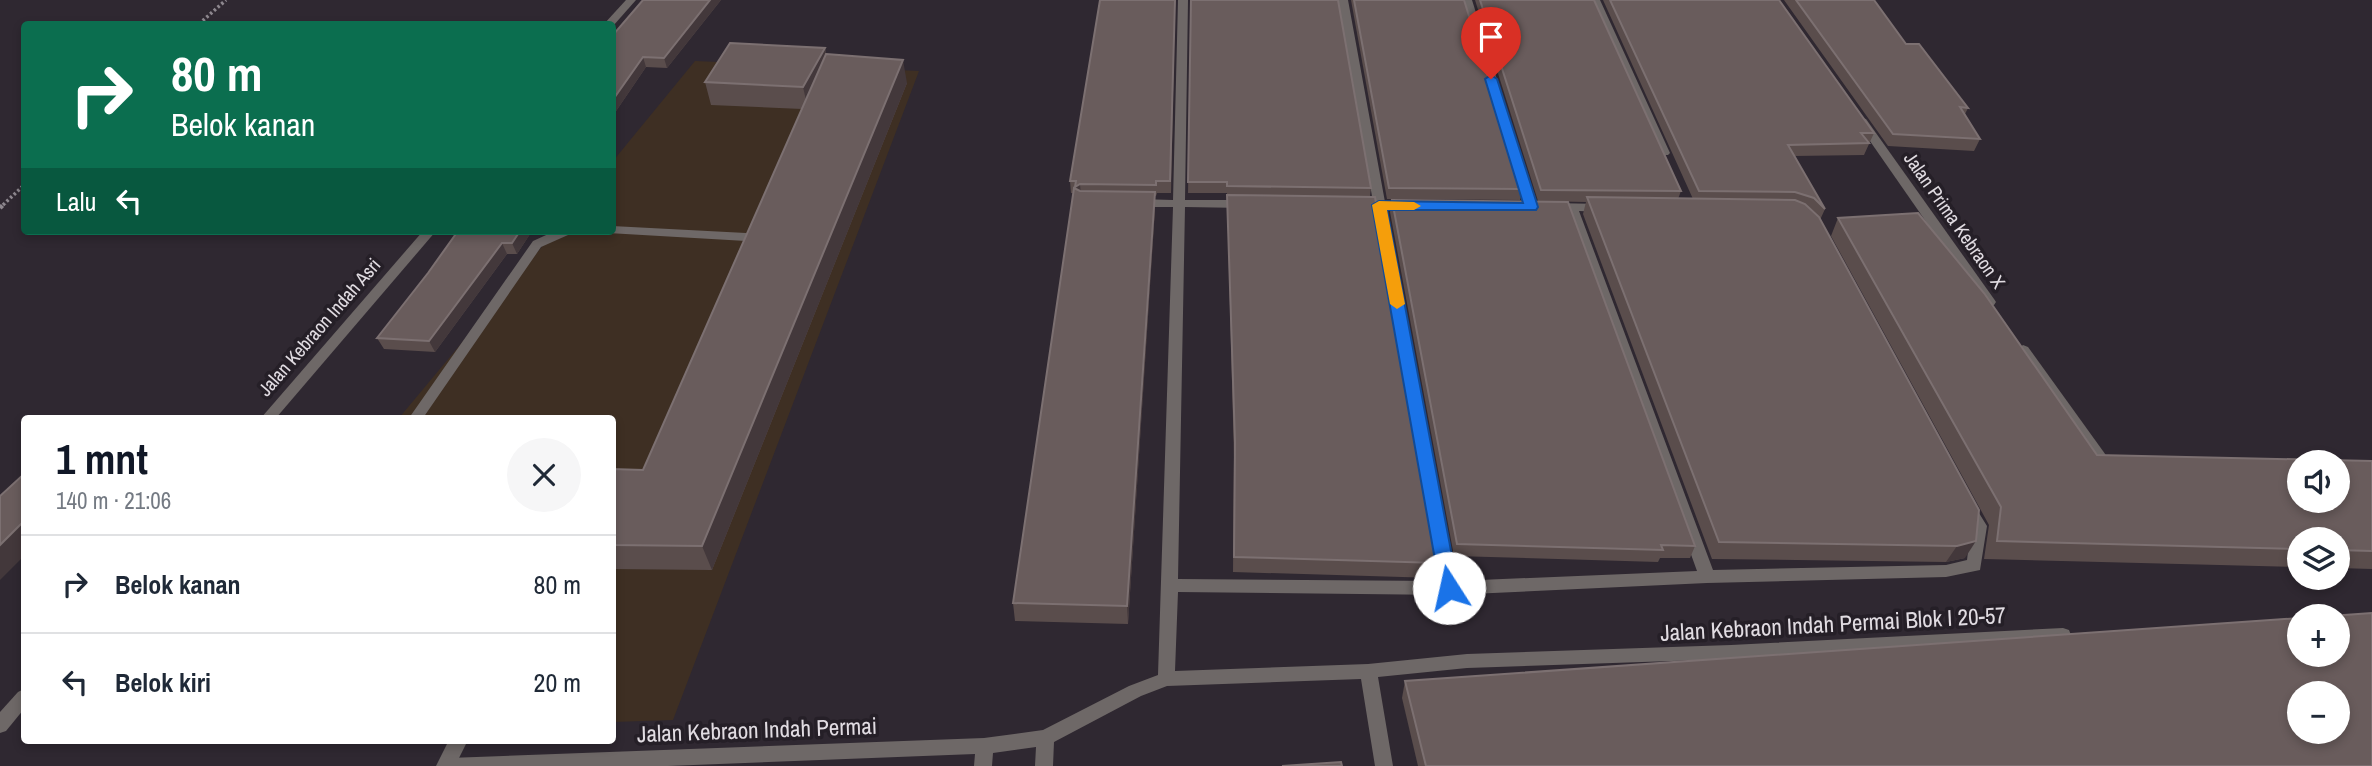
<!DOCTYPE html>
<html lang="id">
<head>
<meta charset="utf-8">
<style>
	body { margin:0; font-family:"Archivo Narrow",sans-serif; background:#f6f6f7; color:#1f2937; height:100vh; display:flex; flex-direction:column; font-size:26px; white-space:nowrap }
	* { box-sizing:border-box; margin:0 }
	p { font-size:23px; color:#747a83 }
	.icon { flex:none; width:38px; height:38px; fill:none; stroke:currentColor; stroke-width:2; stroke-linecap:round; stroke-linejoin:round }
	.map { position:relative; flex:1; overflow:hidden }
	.details { position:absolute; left:21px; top:415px; width:595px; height:329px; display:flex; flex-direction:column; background:#fff; border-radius:7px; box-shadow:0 4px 10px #0003 }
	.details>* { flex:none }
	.guide { position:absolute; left:21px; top:21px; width:595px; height:214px; border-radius:7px; box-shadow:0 4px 10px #0003; background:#0b6e4f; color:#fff; overflow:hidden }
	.tools { position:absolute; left:2287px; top:450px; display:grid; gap:14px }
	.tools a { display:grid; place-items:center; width:63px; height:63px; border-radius:50%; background:#fff; box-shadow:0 4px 10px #0003; font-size:35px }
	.pin { position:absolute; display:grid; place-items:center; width:60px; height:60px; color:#fff; margin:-72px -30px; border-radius:50% 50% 50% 0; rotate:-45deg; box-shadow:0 0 7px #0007 }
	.pin .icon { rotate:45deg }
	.me { position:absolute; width:77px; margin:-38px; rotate:350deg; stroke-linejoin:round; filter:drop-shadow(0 0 5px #0008) }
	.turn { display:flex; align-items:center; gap:24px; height:147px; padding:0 35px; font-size:32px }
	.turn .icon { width:91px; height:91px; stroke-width:2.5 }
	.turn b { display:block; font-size:49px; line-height:60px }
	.then { display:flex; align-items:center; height:66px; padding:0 35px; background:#0003; gap:14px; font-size:26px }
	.round { display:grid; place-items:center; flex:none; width:74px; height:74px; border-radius:37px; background:#f6f6f7 }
	.summary { display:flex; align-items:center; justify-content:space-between; height:119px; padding:0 35px }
	h1 { font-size:42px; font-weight:700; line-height:52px; color:#111827 }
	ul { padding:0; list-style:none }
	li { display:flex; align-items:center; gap:21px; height:98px; padding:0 35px; border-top:2px solid #e0e1e3 }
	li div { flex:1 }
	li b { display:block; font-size:26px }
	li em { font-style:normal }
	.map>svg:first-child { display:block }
</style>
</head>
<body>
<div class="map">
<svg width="2372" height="766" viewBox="0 0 2372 766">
	<rect width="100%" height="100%" fill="#2f2831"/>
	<path fill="#3e2f23" d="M 695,61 L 919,71 L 673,720 L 613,722 L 612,418 L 399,418 L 555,231 L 612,231 L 613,161 Z"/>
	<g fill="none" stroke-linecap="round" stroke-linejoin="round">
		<g stroke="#8d878e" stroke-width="3.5" stroke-dasharray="2.5 2.5" stroke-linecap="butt">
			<path d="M 199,24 L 226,0"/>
			<path d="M 3,205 L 24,185"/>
		</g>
		<path stroke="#8d878e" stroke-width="4.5" stroke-dasharray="3.5 3.5" stroke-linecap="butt" d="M 0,208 L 5,203"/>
		<g fill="#6e6867" fill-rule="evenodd">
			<path d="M 612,226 L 746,233 L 752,237 L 746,241 L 608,233 L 607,231 L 612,231 Z"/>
			<path d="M 555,231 L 577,231 L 541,247 L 423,418 L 409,418 L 533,241 Z"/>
			<path d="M 449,740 L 468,740 L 455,766 L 436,766 Z"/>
		</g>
		<g fill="#6e6867" fill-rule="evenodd">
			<path d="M 626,0 L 636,0 L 613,26 L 604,24 Z"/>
			<path d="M 1178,0 L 1188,0 L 1185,200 L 1244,200 L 1250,204 L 1244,208 L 1185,207 L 1178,579 L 1440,581 L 1375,209 L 1359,209 L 1353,205 L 1359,201 L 1373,202 L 1338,0 L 1348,0 L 1385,202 L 1409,202 L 1415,206 L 1409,210 L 1387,209 L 1456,581 L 1697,571 L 1567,211 L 1548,210 L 1546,207 L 1548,204 L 1552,203 L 1601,204 L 1607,208 L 1601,212 L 1579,211 L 1713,570 L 1946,565 L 1967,560 L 1971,526 L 1961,509 L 1964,505 L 1974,505 L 1987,526 L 1980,570 L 1946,577 L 1707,583 L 1449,595 L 1178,592 L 1175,671 L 1368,664 L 1467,654 L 1731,645 L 2063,628 L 2069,630 L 2071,635 L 2069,640 L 1731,659 L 1467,668 L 1378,677 L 1393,766 L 1375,766 L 1361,679 L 1167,686 L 1141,696 L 1054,742 L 1053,766 L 1035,766 L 1036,747 L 993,753 L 992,766 L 974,766 L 975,754 L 668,766 L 440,766 L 443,760 L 449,758 L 984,738 L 1043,730 L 1129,686 L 1158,675 L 1173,207 L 1139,207 L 1133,203 L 1139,199 L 1173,200 Z"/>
			<path d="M 1462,0 L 1472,0 L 1537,207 L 1535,210 L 1527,210 L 1525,207 Z"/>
			<path d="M 1590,0 L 1600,0 L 1670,153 L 1668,155 L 1660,155 L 1658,153 Z"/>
			<path d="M 1862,118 L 1866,119 L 1994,299 L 1996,302 L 1994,305 L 1984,305 L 1856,121 Z"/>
			<path d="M 423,231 L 436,231 L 276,418 L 261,418 Z"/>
			<path d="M 2023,345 L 2028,347 L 2108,458 L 2110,462 L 2108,466 L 2098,466 L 2018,353 L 2016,350 Z"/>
			<path d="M 24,689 L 24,709 L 6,731 L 0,733 L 0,712 L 18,692 Z"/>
		</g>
	</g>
	<g fill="#5a4d4c">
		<path d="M 721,0 L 667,68 L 646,67 L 612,117 L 612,36 Z"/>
		<path d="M 1175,0 L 1171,193 L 1157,193 L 1156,196 L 1155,196 L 1155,209 L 1128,624 L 1015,621 L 1013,603 L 1073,193 L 1071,193 L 1070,181 Z"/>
		<path d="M 1191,0 L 1371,188 L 1370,196 L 1438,563 L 1435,578 L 1233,572 L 1234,457 L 1227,198 L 1227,193 L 1188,193 Z"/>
		<path d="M 1351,0 L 1464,0 L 1523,189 L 1520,200 L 1387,199 Z"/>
		<path d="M 1475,0 L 1594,0 L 1681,191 L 1678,199 L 1693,199 L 1603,0 L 1779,0 L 1874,133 L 1864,155 L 1794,156 L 1825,209 L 1820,220 L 1965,558 L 1946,562 L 1712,559 L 1583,214 L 1586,202 L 1538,201 Z"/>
		<path d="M 1784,0 L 1874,0 L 1906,44 L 1968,108 L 1965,114 L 1980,139 L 1974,151 L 1888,146 Z"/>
		<path d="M 825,48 L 826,54 L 907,83 L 712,570 L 612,569 L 612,469 L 643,470 L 802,109 L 711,105 L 705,82 Z"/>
		<path d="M 1392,200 L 1695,546 L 1690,558 L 1660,558 L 1658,562 L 1454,556 L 1390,212 Z"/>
		<path d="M 1838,218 L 2097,455 L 2372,461 L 2372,569 L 2338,568 L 2338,539 L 2300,539 L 2300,567 L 1984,559 L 1989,525 L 1831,236 Z"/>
		<path d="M 532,231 L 517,254 L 507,254 L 435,352 L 384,349 L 377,338 L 428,273 Z"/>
		<path d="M 1405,681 L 2372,766 L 1418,766 L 1402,698 Z"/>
	</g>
	<g fill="#43383b">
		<path d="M 710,0 L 721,0 L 667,68 L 664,58 Z"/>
		<path d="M 825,48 L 829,70 L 808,109 L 803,87 Z"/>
		<path d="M 643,57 L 646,67 L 612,117 L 612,101 Z"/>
		<path d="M 903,60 L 907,83 L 712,570 L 702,546 Z"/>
		<path d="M 1080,184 L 1081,195 L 1076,198 L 1075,187 Z"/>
		<path d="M 1155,192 L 1155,209 L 1128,624 L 1127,606 Z"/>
		<path d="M 520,231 L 532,231 L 517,254 L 512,243 Z"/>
		<path d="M 502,243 L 507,254 L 435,352 L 429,341 Z"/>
		<path d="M 24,521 L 24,556 L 0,580 L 0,545 Z"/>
		<path d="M 1976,541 L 1965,558 L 1946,562 L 1957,546 Z"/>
	</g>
	<g fill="#695c5c" stroke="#7c7071" stroke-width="2" fill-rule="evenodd">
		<path d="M 643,0 L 710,0 L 664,58 L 643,57 L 612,101 L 612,36 Z"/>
		<path d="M 1100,0 L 1175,0 L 1170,181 L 1156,181 L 1156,185 L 1080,184 L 1075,187 L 1076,181 L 1070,181 Z"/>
		<path d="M 1191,0 L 1338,0 L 1371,188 L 1227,186 L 1227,182 L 1188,182 Z"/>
		<path d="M 1354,0 L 1464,0 L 1523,189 L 1389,188 Z"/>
		<path d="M 1480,0 L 1594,0 L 1681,191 L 1541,190 Z"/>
		<path d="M 1610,0 L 1779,0 L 1874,133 L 1861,133 L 1869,143 L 1788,145 L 1825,209 L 1814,198 L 1795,192 L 1699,191 Z"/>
		<path d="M 1796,0 L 1874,0 L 1906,44 L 1919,44 L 1968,108 L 1960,107 L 1980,139 L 1893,134 Z"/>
		<path d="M 730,43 L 825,48 L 803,87 L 705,82 Z"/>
		<path d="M 826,54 L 903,60 L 702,546 L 612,545 L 612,469 L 643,470 Z"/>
		<path d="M 1074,188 L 1080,191 L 1155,192 L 1127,606 L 1013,603 Z"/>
		<path d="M 1227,195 L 1375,197 L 1438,563 L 1234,557 L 1235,442 Z"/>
		<path d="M 1587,197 L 1795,200 L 1805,204 L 1819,217 L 1979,510 L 1976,541 L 1957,546 L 1719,542 Z"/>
		<path d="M 1392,200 L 1568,202 L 1695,546 L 1661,545 L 1663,550 L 1457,544 Z"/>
		<path d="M 1918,213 L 1984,293 L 2097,455 L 2372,461 L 2372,551 L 2338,550 L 2338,539 L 2300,539 L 2300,549 L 1997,541 L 2001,507 L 1838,218 ZM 2300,462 L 2338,462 L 2338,500 L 2300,500 Z"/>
		<path d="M 458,231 L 520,231 L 512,243 L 502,243 L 429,341 L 377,338 L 428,273 Z"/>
		<path d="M 24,474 L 24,521 L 0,545 L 0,496 Z"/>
		<path d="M 2372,613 L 2372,766 L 1426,766 L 1405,681 L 2300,618 L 2300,654 L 2338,654 L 2338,616 L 2330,616 ZM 2300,693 L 2338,693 L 2338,732 L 2300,732 Z"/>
		<path d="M 1341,762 L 1342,766 L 1282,766 Z"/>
	</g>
	<path fill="#1a73e8" stroke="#114b97" stroke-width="2" d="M 1491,75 L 1497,79 L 1538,207 L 1536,210 L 1387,210 L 1458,588 L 1456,593 L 1449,595 L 1442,593 L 1440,588 L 1372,205 L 1379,201 L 1523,203 L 1485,79 Z"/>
	<path fill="#f59e0b" d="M 1379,201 L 1414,202 L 1421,206 L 1414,210 L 1387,210 L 1405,304 L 1397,309 L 1390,304 L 1372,205 Z"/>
	<g text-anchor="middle" stroke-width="7" stroke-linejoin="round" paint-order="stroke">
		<g font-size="19" fill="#e1dce2" stroke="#251f27">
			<text transform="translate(1955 220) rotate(55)" y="7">Jalan Prima Kebraon X</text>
			<text transform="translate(319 327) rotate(-49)" y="7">Jalan Kebraon Indah Asri</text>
		</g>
		<g font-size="23" fill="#e1dce2" stroke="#251f27">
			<text transform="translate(1833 624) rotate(-3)" y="8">Jalan Kebraon Indah Permai Blok I 20-57</text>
			<text transform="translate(757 730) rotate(-2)" y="8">Jalan Kebraon Indah Permai</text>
		</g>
	</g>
</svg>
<div class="tools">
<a><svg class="icon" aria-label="sound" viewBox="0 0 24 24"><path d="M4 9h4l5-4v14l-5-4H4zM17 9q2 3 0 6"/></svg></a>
<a><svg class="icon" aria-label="layers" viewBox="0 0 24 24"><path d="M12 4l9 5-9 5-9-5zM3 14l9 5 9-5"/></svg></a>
<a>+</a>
<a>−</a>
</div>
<div class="pin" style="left:1491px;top:79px;background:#d93025"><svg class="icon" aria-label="arrive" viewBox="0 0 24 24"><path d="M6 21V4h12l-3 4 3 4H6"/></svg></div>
<svg class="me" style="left:1449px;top:588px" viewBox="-20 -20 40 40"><circle r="19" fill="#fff"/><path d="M0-13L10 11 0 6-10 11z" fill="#1a73e8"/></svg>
<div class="guide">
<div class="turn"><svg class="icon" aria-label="right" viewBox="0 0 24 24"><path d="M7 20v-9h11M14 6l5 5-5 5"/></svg><div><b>80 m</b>Belok kanan</div></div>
<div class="then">Lalu<svg class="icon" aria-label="left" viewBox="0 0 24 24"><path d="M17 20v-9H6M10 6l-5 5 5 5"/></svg></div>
</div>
<section class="details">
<div class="summary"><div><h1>1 mnt</h1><p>140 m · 21:06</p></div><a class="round"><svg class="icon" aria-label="close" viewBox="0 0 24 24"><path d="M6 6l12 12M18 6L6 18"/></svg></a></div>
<ul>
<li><svg class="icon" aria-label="right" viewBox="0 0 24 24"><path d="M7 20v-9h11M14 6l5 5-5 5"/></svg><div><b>Belok kanan</b></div><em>80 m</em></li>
<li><svg class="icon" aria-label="left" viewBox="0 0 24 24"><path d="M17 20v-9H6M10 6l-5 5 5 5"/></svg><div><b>Belok kiri</b></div><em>20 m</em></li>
</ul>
</section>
</div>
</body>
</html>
